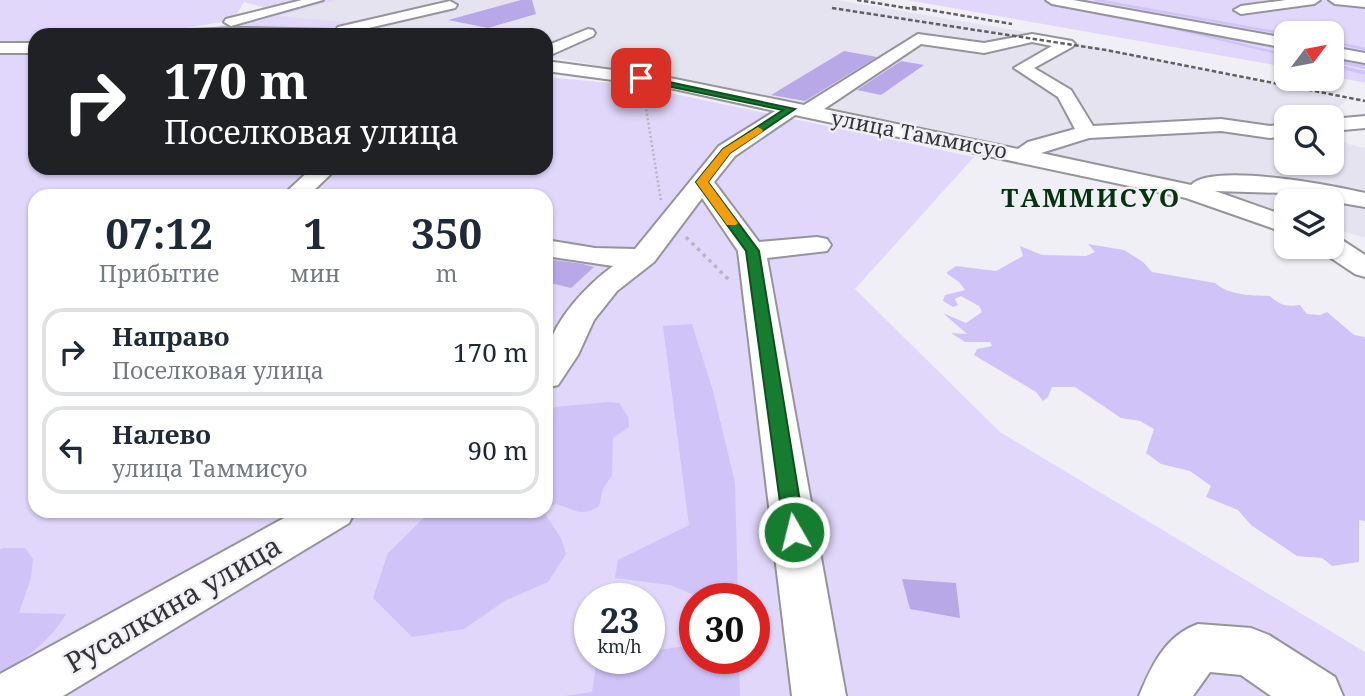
<!DOCTYPE html>
<html lang="ru">
<head>
<meta charset="utf-8">
<style>
	body { margin:0; font-family:"Noto Serif",serif; background:#f2f2f3; color:#1f2937; height:100vh; display:flex; flex-direction:column; font-size:26px; white-space:nowrap }
	* { box-sizing:border-box; margin:0 }
	p { font-size:23px; color:#747a83 }
	.icon { flex:none; width:38px; height:38px; fill:none; stroke:currentColor; stroke-width:2; stroke-linecap:round; stroke-linejoin:round }
	.map { position:relative; flex:1; overflow:hidden }
	.panel { position:absolute; left:28px; top:189px; width:525px; height:329px; display:flex; flex-direction:column; background:#fff; border-radius:21px; box-shadow:0 2px 5px #0004 }
	.panel>* { flex:none }
	.guide { position:absolute; left:28px; top:28px; width:525px; height:147px; border-radius:21px; box-shadow:0 2px 5px #0004; background:#202124; color:#fff; overflow:hidden }
	.needle { width:46px; rotate:58deg }
	.controls { position:absolute; left:1274px; top:21px; display:grid; gap:14px }
	.controls a { display:grid; place-items:center; width:70px; height:70px; border-radius:14px; background:#fff; box-shadow:0 2px 5px #0004; font-size:35px }
	.speed { position:absolute; left:574px; top:583px; display:flex; gap:14px; font-size:35px; font-weight:700; text-align:center }
	.speed>* { display:grid; place-content:center; width:91px; height:91px; border-radius:50%; background:#fff; box-shadow:0 2px 5px #0004; line-height:1 }
	.speed small { font-size:18px; font-weight:400 }
	.speed .limit { border:10px solid #d22; background:#fff; color:#111 }
	.pin { position:absolute; display:grid; place-items:center; width:60px; height:60px; color:#fff; margin:-30px; border-radius:14px; box-shadow:0 4px 10px #0006 }
	.me { position:absolute; width:77px; margin:-38px; rotate:352deg; stroke-linejoin:round; filter:drop-shadow(0 0 5px #0008) }
	.turn { display:flex; align-items:center; gap:24px; height:147px; padding:0 21px; font-size:32px }
	.turn .icon { width:91px; height:91px; stroke-width:2.5 }
	.turn b { display:block; font-size:49px; line-height:60px }
	.eta { display:flex; justify-content:space-evenly; align-items:center; height:119px; text-align:center }
	.eta b { font-size:42px; font-weight:700; line-height:49px }
	ul { padding:0; list-style:none }
	li { display:flex; align-items:center; gap:21px; height:88px; margin:0 14px 10px; padding:0 7px; border:4px solid #e0e1e3; border-radius:21px }
	li div { flex:1 }
	li b { display:block; font-size:26px }
	li em { font-style:normal }
	.map>svg:first-child { display:block }
</style>
</head>
<body>
<div class="map">
<svg width="1365" height="696" viewBox="0 0 1365 696">
	<rect width="100%" height="100%" fill="#f1eff6"/>
	<path fill="#e6e3f1" d="M 338,0 L 837,0 L 1025,32 L 1348,100 L 1324,117 L 1286,117 L 1286,163 L 1332,163 L 1332,140 L 1365,148 L 1365,238 L 1332,228 L 1332,201 L 1286,201 L 1286,214 L 1216,192 L 806,104 L 546,56 L 546,35 L 428,35 L 278,16 Z"/>
	<g fill="#e0d7fa" fill-rule="evenodd">
		<path d="M 0,0 L 309,0 L 270,9 L 244,2 L 233,20 L 146,35 L 35,35 L 35,45 L 0,45 Z"/>
		<path d="M 322,0 L 338,0 L 279,16 L 364,24 L 329,31 L 192,31 L 242,22 Z"/>
		<path d="M 907,0 L 1045,0 L 1286,45 L 1286,67 Z"/>
		<path d="M 1069,0 L 1365,0 L 1365,54 L 1332,48 L 1332,33 L 1286,33 L 1286,40 Z"/>
		<path d="M 35,51 L 35,168 L 546,168 L 546,77 L 632,85 L 974,157 L 855,289 L 1000,432 L 1365,652 L 1365,696 L 0,696 L 0,52 ZM 35,196 L 546,196 L 546,511 L 35,511 ZM 590,598 L 649,598 L 649,658 L 590,658 ZM 695,598 L 754,598 L 754,658 L 695,658 Z"/>
		<path d="M 1332,53 L 1365,60 L 1365,83 L 1332,76 Z"/>
	</g>
	<g fill="#d0c3f7">
		<path d="M 1088,244 L 1124,250 L 1143,262 L 1152,272 L 1215,283 C 1230,296 1251,295 1270,296 C 1279,305 1287,307 1300,305 L 1307,314 L 1320,315 L 1327,312 L 1354,335 L 1365,337 L 1365,521 L 1359,520 L 1359,562 L 1332,566 L 1322,558 L 1297,556 L 1251,525 L 1238,510 L 1206,497 L 1211,486 L 1190,471 L 1161,464 L 1146,453 L 1154,429 L 1140,421 L 1121,418 L 1075,387 L 1052,387 L 1048,397 L 1043,401 L 1036,392 L 974,355 L 977,349 L 992,346 L 990,342 L 965,342 L 951,333 L 967,334 L 943,313 L 966,323 L 982,312 L 979,306 L 961,296 L 955,299 L 958,305 L 953,307 L 943,301 L 945,295 L 965,290 L 959,282 L 946,273 L 956,266 L 996,271 L 1023,256 L 1020,246 L 1042,255 L 1086,256 L 1095,252 Z"/>
		<path d="M 692,324 L 713,391 L 735,483 L 738,598 L 702,598 L 670,585 L 615,578 L 618,560 L 689,525 L 663,326 Z"/>
		<path d="M 608,402 L 619,403 L 628,417 L 629,427 L 613,438 L 612,475 L 603,489 L 599,506 C 581,518 574,509 556,504 L 546,508 L 546,417 L 555,407 Z"/>
		<path d="M 431,511 L 543,511 L 561,538 L 566,554 L 548,582 L 506,600 L 464,629 L 412,637 L 373,598 L 388,553 Z"/>
		<path d="M 4,548 L 25,548 L 33,559 L 31,578 L 19,613 L 66,614 C 50,641 26,658 0,674 L 0,549 Z"/>
		<path d="M 695,645 L 695,658 L 739,658 L 740,696 L 565,696 L 592,692 L 597,658 L 649,658 L 649,651 Z"/>
	</g>
	<g fill="none" stroke-linecap="round" stroke-linejoin="round">
		<g stroke="#d0c3f7" stroke-width="2.5">
			<path d="M 1096,0 L 1286,34"/>
			<path d="M 1141,19 L 1139,20 L 1286,55"/>
			<path d="M 1332,42 L 1365,49"/>
		</g>
		<g stroke="#d0c3f7" stroke-width="3.5">
			<path d="M 1332,60 L 1365,67"/>
			<path d="M 1332,65 L 1365,73"/>
		</g>
	</g>
	<g fill="#b9a8e8">
		<path d="M 521,0 L 532,0 L 536,14 L 488,28 L 448,20 Z"/>
		<path d="M 844,51 L 877,57 L 805,101 L 771,95 Z"/>
		<path d="M 901,61 L 924,65 L 881,95 L 857,90 Z"/>
		<path d="M 546,259 L 583,264 L 594,267 L 571,288 L 546,282 Z"/>
		<path d="M 902,579 L 956,583 L 960,618 L 910,609 Z"/>
	</g>
	<g fill="none" stroke-linecap="round" stroke-linejoin="round">
		<defs>
			<g id="minor">
				<path d="M 302,0 L 323,0 L 231,26 L 224,22 L 226,19 Z"/>
				<path d="M 1046,0 L 1073,0 L 1286,38 L 1286,48 L 1052,4 Z"/>
				<path d="M 1286,0 L 1320,0 L 1314,4 L 1241,14 L 1234,10 L 1241,6 Z"/>
				<path d="M 1329,0 L 1365,0 L 1365,7 L 1335,4 Z"/>
				<path d="M 450,1 L 457,5 L 455,8 L 360,30 L 371,32 L 373,35 L 160,35 L 167,31 L 239,28 L 336,30 L 338,27 Z"/>
				<path d="M 588,29 L 593,30 L 595,33 L 593,36 L 546,57 L 546,46 Z"/>
				<path d="M 918,34 L 984,43 L 1032,34 L 1072,41 L 1075,44 L 1072,47 L 1034,68 L 1071,90 L 1093,126 L 1221,119 L 1270,126 L 1286,124 L 1286,136 L 1270,138 L 1221,131 L 1089,138 L 1041,153 L 1191,185 C 1212,162 1335,186 1365,193 L 1365,207 L 1284,193 L 1215,191 L 1286,216 L 1286,233 L 1186,198 L 795,115 L 735,156 L 714,182 L 759,242 L 817,237 L 827,239 L 831,245 L 827,251 L 767,258 L 846,696 L 792,696 L 738,251 L 702,198 L 654,262 L 617,291 L 594,320 L 578,355 L 558,385 L 546,388 C 546,377 543,361 547,350 C 557,317 586,286 613,266 L 546,256 L 546,240 L 595,248 L 635,249 L 719,146 L 775,111 L 665,87 L 546,71 L 546,61 L 665,77 L 804,105 ZM 1032,42 L 1052,46 L 1014,68 L 1058,97 L 1075,129 L 1028,142 L 1018,149 L 824,109 L 921,44 L 984,53 Z"/>
				<rect x="0" y="43" width="35" height="10"/>
				<path d="M 1332,47 L 1365,53 L 1365,63 L 1332,57 Z"/>
				<path d="M 1365,116 L 1365,128 L 1332,131 L 1332,119 Z"/>
				<path d="M 312,168 L 337,168 L 308,196 L 282,196 Z"/>
				<path d="M 1332,238 L 1342,240 L 1365,255 L 1365,277 L 1355,274 L 1322,252 L 1319,247 L 1332,247 Z"/>
				<path d="M 297,511 L 355,511 L 349,523 L 63,696 L 0,696 L 0,674 Z"/>
				<path d="M 1198,624 L 1251,628 L 1269,635 L 1335,677 L 1343,696 L 1271,696 L 1241,675 L 1210,672 L 1193,696 L 1139,696 C 1152,665 1165,636 1198,624 Z"/>
			</g>
		</defs>
		<use href="#minor" stroke="#95949a" stroke-width="4"/>
		<path stroke="#b8b6bc" stroke-width="2.5" stroke-dasharray="2 2.5" stroke-linecap="butt" d="M 644,96 L 661,201"/>
		<path stroke="#b8b6bc" stroke-width="3.5" stroke-dasharray="3.5 4.5" stroke-linecap="butt" d="M 686,237 L 729,280"/>
		<use href="#minor" fill="#fff" fill-rule="evenodd"/>
		<g stroke="#5f5e61" stroke-width="2.5" stroke-dasharray="4.5 2.5" stroke-linecap="butt">
			<path d="M 857,0 L 919,10"/>
			<path d="M 912,7 L 1012,24"/>
			<path d="M 832,8 L 1106,50 L 1365,101"/>
		</g>
	</g>
	<path fill="#167c30" stroke="#0e511f" stroke-width="2" d="M 641,76 L 795,109 L 730,153 L 708,182 L 759,251 L 805,532 L 802,538 L 794,541 L 787,538 L 784,532 L 746,251 L 696,182 L 723,149 L 783,110 L 638,80 Z"/>
	<path fill="#f59e0b" d="M 758,127 L 763,130 L 762,132 L 730,153 L 708,182 L 738,223 L 736,225 L 727,225 L 696,182 L 723,149 Z"/>
	<g text-anchor="middle" stroke-width="5" stroke-linejoin="round" paint-order="stroke">
		<g font-size="21" fill="#343436" stroke="#f1eff6">
			<text transform="translate(919 135) rotate(11)" y="7">улица Таммисуо</text>
		</g>
		<g font-size="26" font-weight="bold" letter-spacing="2" fill="#04340f" stroke="#f1eff6">
			<text x="1091" y="207">ТАММИСУО</text>
		</g>
		<g font-size="28" fill="#343436" stroke="#f1eff6">
			<text transform="translate(173 604) rotate(-30)" y="10">Русалкина улица</text>
		</g>
	</g>
</svg>
<div class="controls">
<a><svg class="needle" viewBox="-14 -14 28 28"><path d="M0-13l5 13h-10z" fill="#e53935"/><path d="M0 13l5-13h-10z" fill="#747a83"/></svg></a>
<a><svg class="icon" aria-label="search" viewBox="0 0 24 24"><circle cx="10" cy="10" r="6"/><path d="M15 15l6 6"/></svg></a>
<a><svg class="icon" aria-label="layers" viewBox="0 0 24 24"><path d="M12 4l9 5-9 5-9-5zM3 14l9 5 9-5"/></svg></a>
</div>
<div class="speed"><div>23<small>km/h</small></div><div class="limit">30</div></div>
<div class="pin" style="left:641px;top:78px;background:#d93025"><svg class="icon" aria-label="arrive" viewBox="0 0 24 24"><path d="M6 21V4h12l-3 4 3 4H6"/></svg></div>
<svg class="me" style="left:794px;top:532px" viewBox="-20 -20 40 40"><circle r="17" fill="#167c30" stroke="#fff" stroke-width="3"/><path d="M0-11L8 9 0 5-8 9z" fill="#fff"/></svg>
<div class="guide">
<div class="turn"><svg class="icon" aria-label="right" viewBox="0 0 24 24"><path d="M7 20v-9h11M14 6l5 5-5 5"/></svg><div><b>170 m</b>Поселковая улица</div></div>
</div>
<section class="panel">
<div class="eta">
<div><b>07:12</b><p>Прибытие</p></div>
<div><b>1</b><p>мин</p></div>
<div><b>350</b><p>m</p></div>
</div>
<ul>
<li><svg class="icon" aria-label="right" viewBox="0 0 24 24"><path d="M7 20v-9h11M14 6l5 5-5 5"/></svg><div><b>Направо</b><p>Поселковая улица</p></div><em>170 m</em></li>
<li><svg class="icon" aria-label="left" viewBox="0 0 24 24"><path d="M17 20v-9H6M10 6l-5 5 5 5"/></svg><div><b>Налево</b><p>улица Таммисуо</p></div><em>90 m</em></li>
</ul>
</section>
</div>
</body>
</html>
